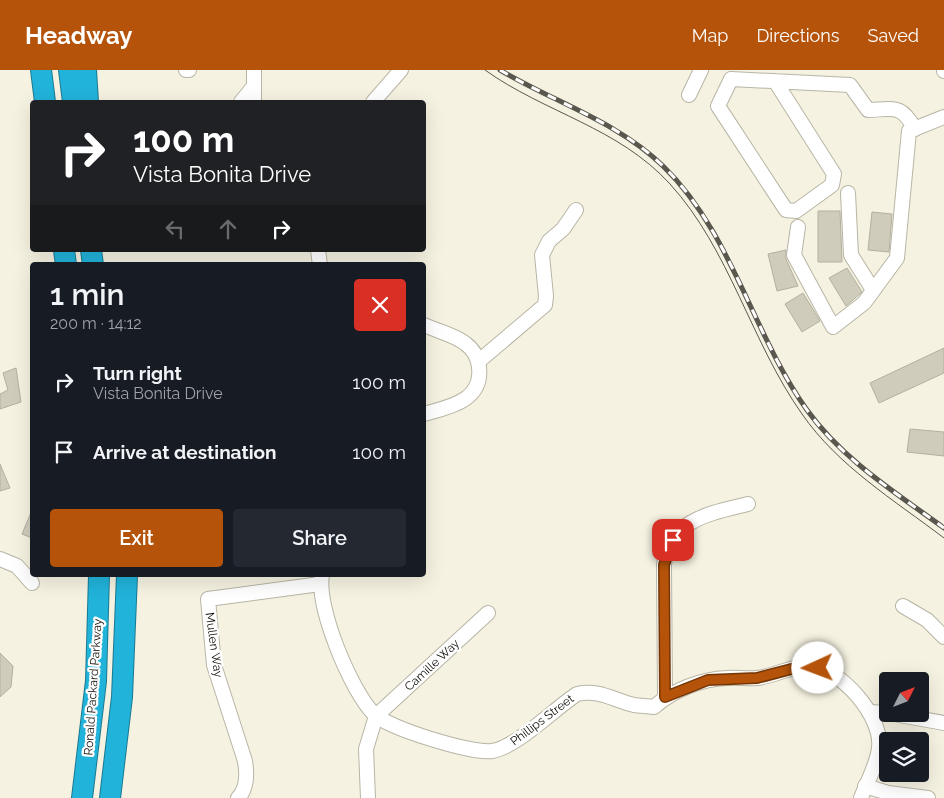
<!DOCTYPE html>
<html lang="en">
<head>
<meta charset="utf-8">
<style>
	body { margin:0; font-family:Raleway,sans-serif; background:#242831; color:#f1f3f6; height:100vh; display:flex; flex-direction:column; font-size:19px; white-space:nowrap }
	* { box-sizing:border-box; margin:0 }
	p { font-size:16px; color:#9ea1a6 }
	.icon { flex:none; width:28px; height:28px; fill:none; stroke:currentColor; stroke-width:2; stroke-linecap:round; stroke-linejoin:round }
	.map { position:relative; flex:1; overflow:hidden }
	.drawer { position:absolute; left:30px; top:192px; width:396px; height:315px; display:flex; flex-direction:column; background:#171b24; border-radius:5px; box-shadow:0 5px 20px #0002 }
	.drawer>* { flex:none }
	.hud { position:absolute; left:30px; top:30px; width:396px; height:152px; border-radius:5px; box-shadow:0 5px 20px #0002; background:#202124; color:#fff; overflow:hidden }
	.needle { width:32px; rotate:48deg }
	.buttons { position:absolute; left:879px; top:602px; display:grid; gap:10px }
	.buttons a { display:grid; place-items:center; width:50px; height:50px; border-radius:5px; background:#171b24; box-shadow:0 5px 20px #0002; font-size:25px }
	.pin { position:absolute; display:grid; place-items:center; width:42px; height:42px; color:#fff; margin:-21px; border-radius:10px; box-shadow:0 2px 8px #0006 }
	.me { position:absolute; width:55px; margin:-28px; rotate:268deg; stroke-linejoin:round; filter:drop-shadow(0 0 4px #0008) }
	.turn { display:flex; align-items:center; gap:18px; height:105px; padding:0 20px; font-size:22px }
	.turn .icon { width:65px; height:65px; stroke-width:2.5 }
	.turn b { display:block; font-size:35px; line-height:42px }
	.lanes { display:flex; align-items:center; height:48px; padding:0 20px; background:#0003; justify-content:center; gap:25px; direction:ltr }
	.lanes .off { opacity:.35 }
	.round { display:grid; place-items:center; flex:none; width:52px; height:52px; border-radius:5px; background:#242831 }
	.headline { display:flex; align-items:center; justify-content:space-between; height:85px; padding:0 20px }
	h1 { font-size:30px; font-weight:600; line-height:38px }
	.cta { display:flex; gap:10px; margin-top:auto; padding:10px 20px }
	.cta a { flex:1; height:58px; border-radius:5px; background:#b45309; color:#fff; font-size:20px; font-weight:600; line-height:58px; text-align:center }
	.cta a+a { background:#242831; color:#f1f3f6 }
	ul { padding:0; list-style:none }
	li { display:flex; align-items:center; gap:15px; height:70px; padding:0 20px }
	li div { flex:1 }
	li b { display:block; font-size:19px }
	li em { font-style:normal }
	header { display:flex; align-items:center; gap:30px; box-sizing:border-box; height:70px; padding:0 25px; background:#b45309; color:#fff }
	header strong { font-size:24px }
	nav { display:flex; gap:28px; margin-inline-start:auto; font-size:18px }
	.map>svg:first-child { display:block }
</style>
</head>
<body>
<header>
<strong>Headway</strong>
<nav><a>Map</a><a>Directions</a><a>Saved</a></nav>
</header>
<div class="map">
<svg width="944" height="728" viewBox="0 0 944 728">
	<rect width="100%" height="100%" fill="#f5f2e1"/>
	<g fill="#cfccbc" stroke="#b3b0a0">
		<path d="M 818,141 L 840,141 L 842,192 L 818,192 Z"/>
		<path d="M 872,142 L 892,144 L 889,182 L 868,180 Z"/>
		<path d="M 786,180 L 786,189 L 798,216 L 777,221 L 768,184 Z"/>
		<path d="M 847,198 L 862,222 L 846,236 L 829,208 Z"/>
		<path d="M 803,223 L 820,251 L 802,262 L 785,234 Z"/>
		<path d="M 944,278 L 944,303 L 879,333 L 870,313 Z"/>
		<path d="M 16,298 L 21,332 L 0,339 L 0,324 L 8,320 L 3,303 Z"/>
		<path d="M 910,359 L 944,362 L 944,386 L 907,382 Z"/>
		<path d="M 0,394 L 10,418 L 0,421 Z"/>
		<path d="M 32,440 L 32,468 L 22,464 Z"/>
		<path d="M 0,583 L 13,596 L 11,617 L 0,627 Z"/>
	</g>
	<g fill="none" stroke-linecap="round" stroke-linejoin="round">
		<defs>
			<g id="minor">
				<path d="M 186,0 L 189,0"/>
				<path d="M 944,0 L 944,1"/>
				<path d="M 775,11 L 834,104 L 832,115 L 796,141 L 786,140 L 718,36 L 731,9 L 850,15 L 868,40 C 895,39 901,34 915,59"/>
				<path d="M 689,25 L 701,0"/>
				<path d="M 241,32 L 254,16"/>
				<path d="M 254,32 L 254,0"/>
				<path d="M 373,32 L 401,0"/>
				<path d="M 848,123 L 851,185 L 873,220"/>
				<path d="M 798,157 L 794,185 L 833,257 L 864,233 L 897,188 L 909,61 L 944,47"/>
				<path d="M 318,180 L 320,195"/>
				<path d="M 424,255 C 437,261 455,265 466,274 C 474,280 478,288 479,297 C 483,331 449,337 424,344"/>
				<path d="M 479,291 L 545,235 L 546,226 L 542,185 L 549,171 L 563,159 L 576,140"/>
				<path d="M 0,489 L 17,496 L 32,513"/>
				<path d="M 322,505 C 316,537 351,621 374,644 C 388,658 472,684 492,681 C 517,677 554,639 577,624 C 599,619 613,630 634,635 C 640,636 647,636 654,637 C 673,620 701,609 727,608 C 737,607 747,609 757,608 C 775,606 793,595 810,596 C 840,598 883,646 879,678 C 877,695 867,712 861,728"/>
				<path d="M 903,536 L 927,550 L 944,567"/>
				<path d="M 665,627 L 664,495 C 669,449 712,443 748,434"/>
				<path d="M 869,642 L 888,643"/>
				<path d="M 894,644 L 944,653"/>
				<path d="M 865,716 L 888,723 L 928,728"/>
				<path d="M 238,728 C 247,719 247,703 245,691 L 214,595 L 208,529 L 320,514"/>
				<path d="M 368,728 L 366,679 L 376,646 L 488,543"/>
			</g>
			<g id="highway">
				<path d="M 41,0 L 45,32"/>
				<path d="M 69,0 L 73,32"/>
				<path d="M 86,0 L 88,32"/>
				<path d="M 64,180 L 66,195"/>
				<path d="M 91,180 L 93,195"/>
				<path d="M 82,728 L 96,611 L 99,505"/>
				<path d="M 110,728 L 122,627 L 127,505"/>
			</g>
		</defs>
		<use href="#minor" stroke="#b8b5a5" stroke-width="16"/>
		<use href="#highway" stroke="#1b7991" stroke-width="22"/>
		<use href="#minor" stroke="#fff" stroke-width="14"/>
		<use href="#highway" stroke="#21b3da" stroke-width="20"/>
		<path stroke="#5a574e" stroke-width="1" d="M 485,0 C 545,43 618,57 670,114 C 730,180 751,272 802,344 C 838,396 894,430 944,468"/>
		<defs>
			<path id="rail" d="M 500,0 C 554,32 618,52 663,96 C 732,163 752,263 807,340 C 842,389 896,423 944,458"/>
		</defs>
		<use href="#rail" stroke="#5a574e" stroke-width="5"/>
		<use href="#rail" stroke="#fff" stroke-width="3" stroke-dasharray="9" stroke-linecap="butt"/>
	</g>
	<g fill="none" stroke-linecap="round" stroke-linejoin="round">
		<defs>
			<path id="route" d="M 673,470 L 664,495 L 665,627 L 708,610 L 757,608 L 803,596 L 818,598"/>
		</defs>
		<use href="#route" stroke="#753606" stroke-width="12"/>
		<use href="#route" stroke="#b45309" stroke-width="9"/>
	</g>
	<g text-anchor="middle" stroke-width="4.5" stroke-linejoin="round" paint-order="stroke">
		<g font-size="12" fill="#100e09" stroke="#fff">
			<text transform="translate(214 575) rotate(82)" y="4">Mullen Way</text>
			<text transform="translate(432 595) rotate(-43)" y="4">Camille Way</text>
			<text transform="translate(93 617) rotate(-86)" y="4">Ronald Packard Parkway</text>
			<text transform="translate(542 650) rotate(-37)" y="4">Phillips Street</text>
		</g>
	</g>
</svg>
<div class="buttons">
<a><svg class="needle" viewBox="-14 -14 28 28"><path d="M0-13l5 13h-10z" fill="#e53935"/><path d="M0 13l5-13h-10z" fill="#9ea1a6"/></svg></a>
<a><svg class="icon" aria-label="layers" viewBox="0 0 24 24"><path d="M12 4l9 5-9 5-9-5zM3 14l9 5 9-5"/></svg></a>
</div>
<div class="pin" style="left:673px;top:470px;background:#d93025"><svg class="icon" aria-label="arrive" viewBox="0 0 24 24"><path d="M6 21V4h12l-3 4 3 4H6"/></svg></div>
<svg class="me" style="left:818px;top:598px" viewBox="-20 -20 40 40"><circle r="19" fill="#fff"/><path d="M0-13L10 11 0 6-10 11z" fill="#b45309"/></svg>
<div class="hud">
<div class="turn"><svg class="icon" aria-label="right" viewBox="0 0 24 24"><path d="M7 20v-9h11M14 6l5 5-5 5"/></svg><div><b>100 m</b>Vista Bonita Drive</div></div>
<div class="lanes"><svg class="icon off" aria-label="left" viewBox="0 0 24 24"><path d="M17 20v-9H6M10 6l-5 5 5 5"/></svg><svg class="icon off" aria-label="ahead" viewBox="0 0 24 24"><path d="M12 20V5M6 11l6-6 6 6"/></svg><svg class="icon" aria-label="right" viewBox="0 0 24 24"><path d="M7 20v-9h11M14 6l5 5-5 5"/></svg></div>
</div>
<section class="drawer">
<div class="headline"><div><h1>1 min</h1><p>200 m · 14:12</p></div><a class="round" style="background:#d93025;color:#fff"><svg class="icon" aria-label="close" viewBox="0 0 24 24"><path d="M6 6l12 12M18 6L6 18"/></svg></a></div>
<ul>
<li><svg class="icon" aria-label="right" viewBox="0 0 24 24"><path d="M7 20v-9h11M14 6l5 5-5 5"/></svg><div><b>Turn right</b><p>Vista Bonita Drive</p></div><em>100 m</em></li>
<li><svg class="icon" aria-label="arrive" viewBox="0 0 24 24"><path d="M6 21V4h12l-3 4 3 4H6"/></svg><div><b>Arrive at destination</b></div><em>100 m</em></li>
</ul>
<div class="cta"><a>Exit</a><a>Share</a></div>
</section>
</div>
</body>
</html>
